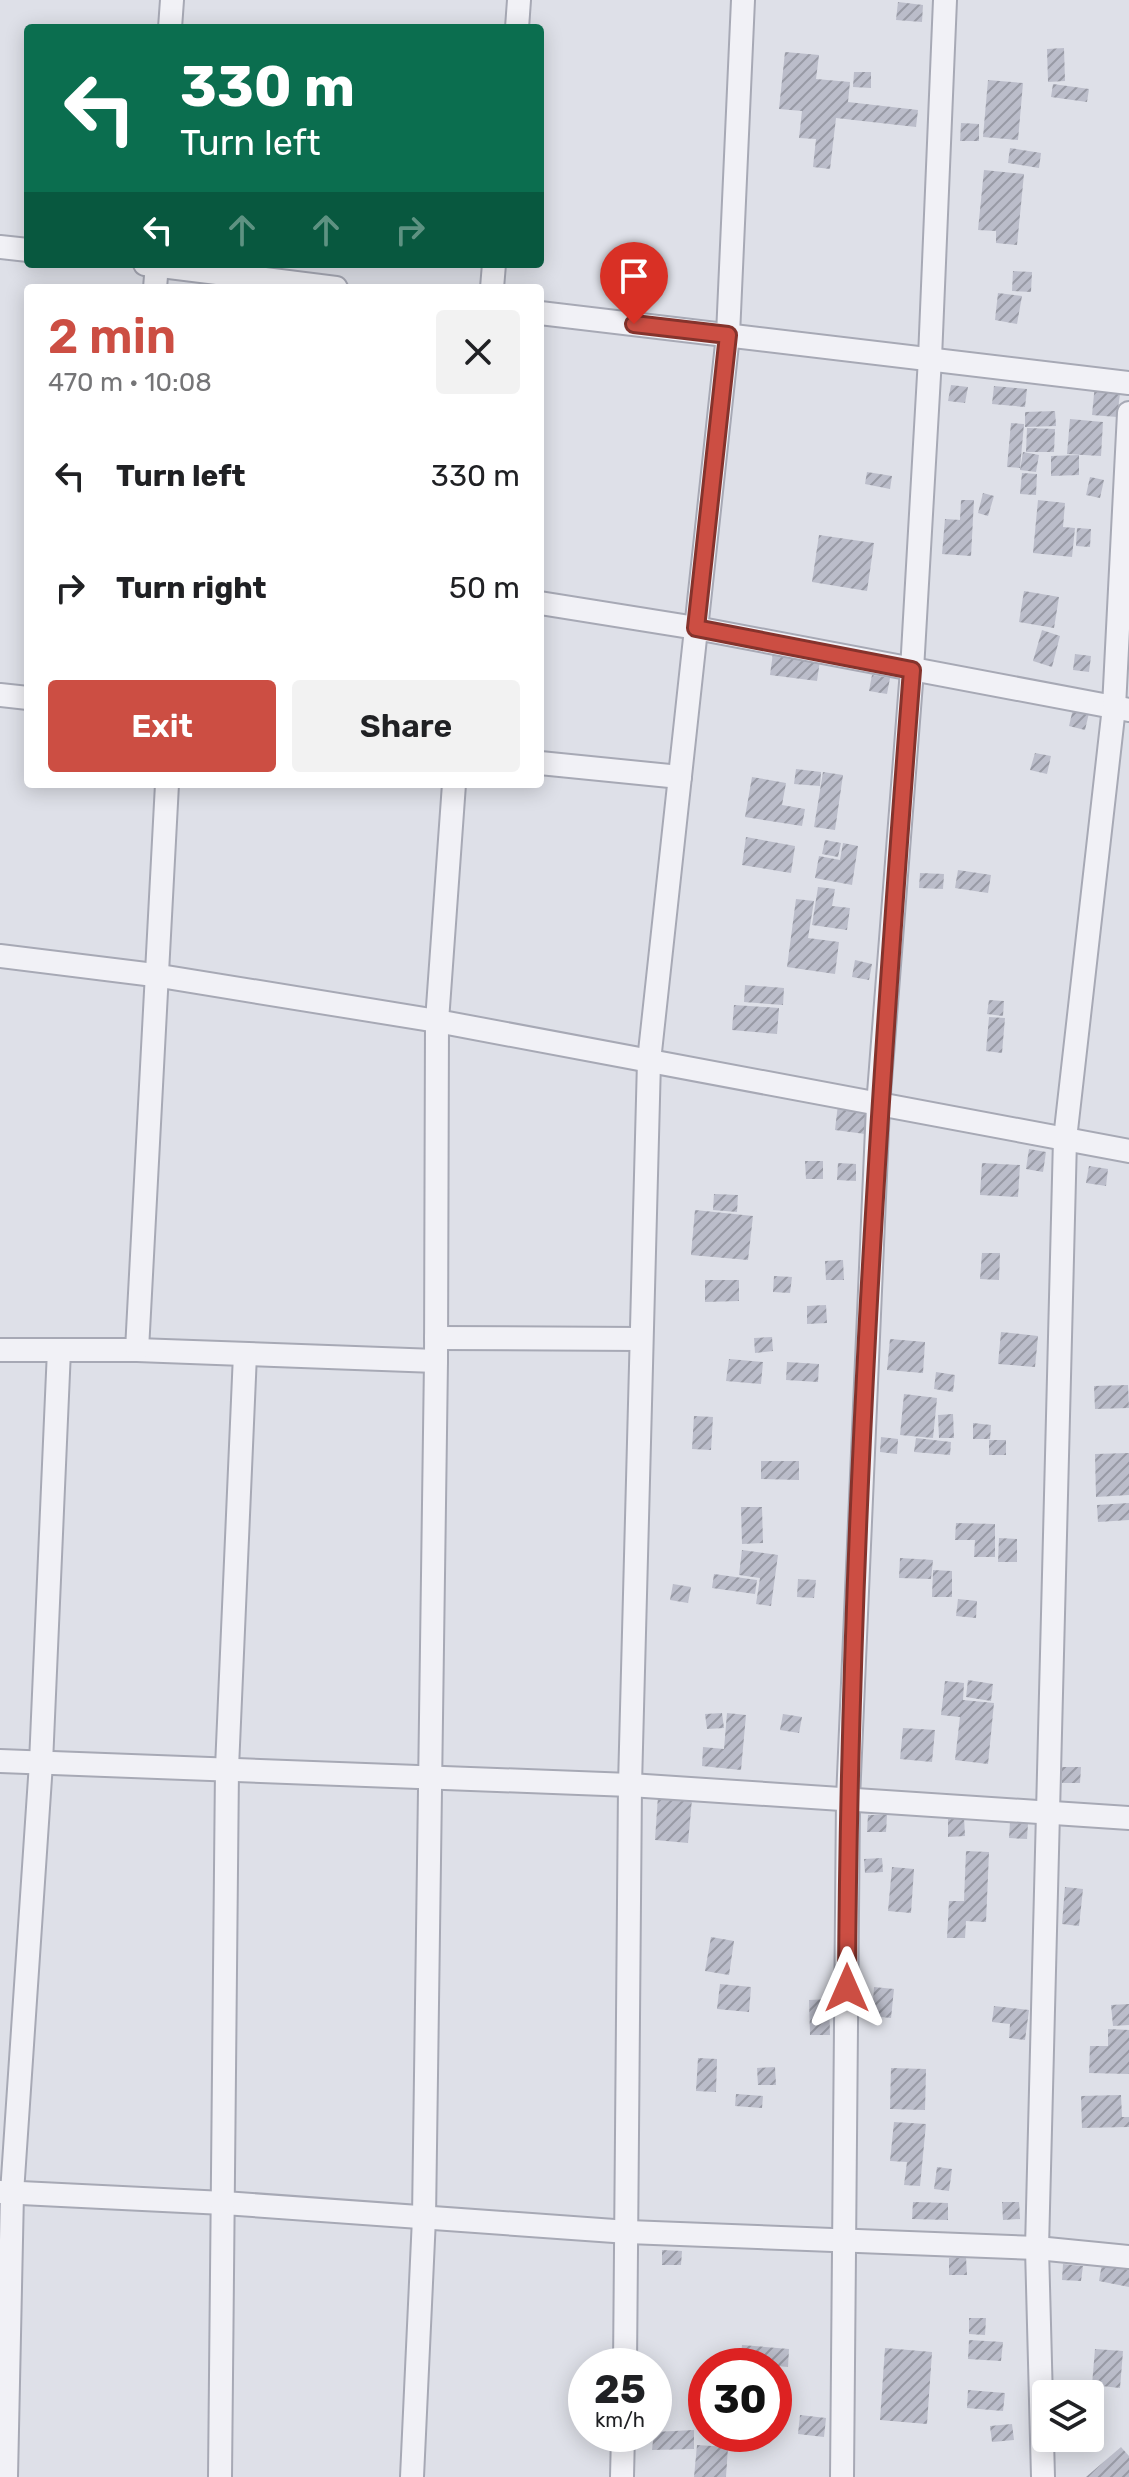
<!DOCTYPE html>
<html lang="en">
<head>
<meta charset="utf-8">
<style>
	body { margin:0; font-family:Rubik,sans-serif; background:#f2f2f2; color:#202124; height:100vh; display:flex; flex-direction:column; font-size:30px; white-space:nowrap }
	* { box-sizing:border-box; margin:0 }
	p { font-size:26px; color:#757577 }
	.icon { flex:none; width:44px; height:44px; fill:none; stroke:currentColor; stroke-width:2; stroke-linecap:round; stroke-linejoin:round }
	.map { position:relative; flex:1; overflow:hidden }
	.sheet { position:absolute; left:24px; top:284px; width:520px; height:504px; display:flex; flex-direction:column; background:#fff; border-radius:8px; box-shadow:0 4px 20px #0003 }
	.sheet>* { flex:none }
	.top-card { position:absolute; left:24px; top:24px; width:520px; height:244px; border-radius:8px; box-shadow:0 4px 20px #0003; background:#0b6e4f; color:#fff; overflow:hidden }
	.buttons { position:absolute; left:1032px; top:2380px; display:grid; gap:16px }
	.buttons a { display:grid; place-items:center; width:72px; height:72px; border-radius:8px; background:#fff; box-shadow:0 4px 20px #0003; font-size:40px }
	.speed { position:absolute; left:568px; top:2348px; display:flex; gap:16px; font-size:40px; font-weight:700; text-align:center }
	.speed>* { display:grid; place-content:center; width:104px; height:104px; border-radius:50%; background:#fff; box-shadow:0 4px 20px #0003; line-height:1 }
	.speed small { font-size:20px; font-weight:400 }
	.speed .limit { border:12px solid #d22; background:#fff; color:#111 }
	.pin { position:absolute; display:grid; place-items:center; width:68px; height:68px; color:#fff; margin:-82px -34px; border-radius:50% 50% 50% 0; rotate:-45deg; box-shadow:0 0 8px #0007 }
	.pin .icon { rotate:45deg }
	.me { position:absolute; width:88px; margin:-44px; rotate:0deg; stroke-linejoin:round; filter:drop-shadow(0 0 6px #0008) }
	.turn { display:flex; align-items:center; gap:28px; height:168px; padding:0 24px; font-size:36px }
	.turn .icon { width:104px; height:104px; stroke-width:2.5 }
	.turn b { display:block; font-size:56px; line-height:68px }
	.lanes { display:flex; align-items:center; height:76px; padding:0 24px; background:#0003; justify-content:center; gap:40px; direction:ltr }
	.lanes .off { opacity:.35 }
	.round { display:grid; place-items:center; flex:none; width:84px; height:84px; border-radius:8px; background:#f2f2f2 }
	.head { display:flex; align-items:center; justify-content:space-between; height:136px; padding:0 24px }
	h1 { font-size:48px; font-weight:600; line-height:60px; color:#cc4e43 }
	.button { display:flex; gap:16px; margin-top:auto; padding:16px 24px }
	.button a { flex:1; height:92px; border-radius:8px; background:#cc4e43; color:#fff; font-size:32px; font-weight:600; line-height:92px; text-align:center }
	.button a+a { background:#f2f2f2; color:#202124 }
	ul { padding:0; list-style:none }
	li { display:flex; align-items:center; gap:24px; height:112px; padding:0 24px }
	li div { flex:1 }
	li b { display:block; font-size:30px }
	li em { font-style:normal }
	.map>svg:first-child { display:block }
</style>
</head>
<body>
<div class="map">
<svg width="1129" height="2477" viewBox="0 0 1129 2477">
	<defs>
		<pattern id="building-hatch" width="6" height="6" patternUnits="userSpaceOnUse" patternTransform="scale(2)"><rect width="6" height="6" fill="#bbbdca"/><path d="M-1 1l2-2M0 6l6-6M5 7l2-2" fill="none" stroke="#989aa5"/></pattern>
	</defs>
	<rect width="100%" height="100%" fill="#dee0e8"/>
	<g fill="url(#building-hatch)">
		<path d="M 898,2 L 923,5 L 922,22 L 896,20 Z"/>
		<path d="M 1064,48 L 1065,81 L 1048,82 L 1047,49 Z"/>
		<path d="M 785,52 L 819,55 L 816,79 L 850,82 L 848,102 L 918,110 L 916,127 L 836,118 L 830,169 L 813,167 L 816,139 L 799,138 L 802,111 L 779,109 Z"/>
		<path d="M 854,72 L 871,72 L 871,88 L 853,87 Z"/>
		<path d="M 988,80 L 1023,83 L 1018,140 L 983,137 Z"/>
		<path d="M 1053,84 L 1089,89 L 1087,102 L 1051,97 Z"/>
		<path d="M 961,123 L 979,124 L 979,141 L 960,141 Z"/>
		<path d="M 1010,148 L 1041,153 L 1039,168 L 1008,163 Z"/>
		<path d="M 984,170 L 1024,174 L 1017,245 L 996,243 L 996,231 L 978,230 Z"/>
		<path d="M 1013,271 L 1032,272 L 1031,292 L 1012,291 Z"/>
		<path d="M 998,293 L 1022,296 L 1017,324 L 995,320 Z"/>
		<path d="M 1095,384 L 1121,386 L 1117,417 L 1092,415 Z"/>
		<path d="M 951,385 L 968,387 L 965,403 L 948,401 Z"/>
		<path d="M 994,386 L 1027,389 L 1025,407 L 992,404 Z"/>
		<path d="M 1055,411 L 1056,426 L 1025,427 L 1025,412 Z"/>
		<path d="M 1070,419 L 1103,422 L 1101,456 L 1067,454 Z"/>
		<path d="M 1011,423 L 1024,424 L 1020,468 L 1007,467 Z"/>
		<path d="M 1027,428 L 1055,429 L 1054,452 L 1026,452 Z"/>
		<path d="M 1023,452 L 1039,455 L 1036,472 L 1020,470 Z"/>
		<path d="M 1079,455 L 1079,475 L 1051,476 L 1051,456 Z"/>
		<path d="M 867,472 L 892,476 L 890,489 L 865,484 Z"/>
		<path d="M 1022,473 L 1037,474 L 1036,495 L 1020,494 Z"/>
		<path d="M 1090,477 L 1104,480 L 1100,498 L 1086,495 Z"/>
		<path d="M 983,493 L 994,496 L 988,516 L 978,513 Z"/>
		<path d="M 961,500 L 974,500 L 971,556 L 942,554 L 945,519 L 960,520 Z"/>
		<path d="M 1038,500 L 1065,503 L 1063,527 L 1075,528 L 1072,557 L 1033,553 Z"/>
		<path d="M 1077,528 L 1091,529 L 1090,547 L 1076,546 Z"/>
		<path d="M 819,535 L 874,543 L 867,591 L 812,582 Z"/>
		<path d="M 1024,591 L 1059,597 L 1054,628 L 1019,622 Z"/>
		<path d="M 1042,630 L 1060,636 L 1052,667 L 1033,661 Z"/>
		<path d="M 773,653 L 820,660 L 817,681 L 770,675 Z"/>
		<path d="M 1075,654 L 1091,656 L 1089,672 L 1073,670 Z"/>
		<path d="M 872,675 L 890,678 L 887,694 L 869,691 Z"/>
		<path d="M 1073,709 L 1089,713 L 1085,730 L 1069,726 Z"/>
		<path d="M 1035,753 L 1051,756 L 1047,774 L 1030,770 Z"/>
		<path d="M 796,769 L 821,772 L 820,786 L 794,784 Z"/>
		<path d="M 823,772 L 843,775 L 835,830 L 814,827 Z"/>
		<path d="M 752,777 L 786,783 L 782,805 L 805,809 L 802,826 L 745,817 Z"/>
		<path d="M 746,837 L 795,846 L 791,873 L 742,865 Z"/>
		<path d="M 825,840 L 841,843 L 838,857 L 822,854 Z"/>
		<path d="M 843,843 L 858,846 L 852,885 L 815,878 L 819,856 L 840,860 Z"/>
		<path d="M 958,870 L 991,875 L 988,893 L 955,888 Z"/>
		<path d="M 920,873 L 944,874 L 943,889 L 919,888 Z"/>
		<path d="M 818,887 L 835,889 L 832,906 L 850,908 L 847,930 L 812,925 Z"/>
		<path d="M 796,899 L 814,901 L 808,938 L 839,942 L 835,974 L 787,967 Z"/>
		<path d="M 855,960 L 872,964 L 869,980 L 852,977 Z"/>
		<path d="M 745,985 L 784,988 L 783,1005 L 744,1002 Z"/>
		<path d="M 989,1000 L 1004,1001 L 1003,1016 L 987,1014 Z"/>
		<path d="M 734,1005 L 779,1008 L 777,1034 L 732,1030 Z"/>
		<path d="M 989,1017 L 1005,1018 L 1002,1053 L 986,1051 Z"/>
		<path d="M 838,1104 L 868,1107 L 865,1134 L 835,1130 Z"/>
		<path d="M 1029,1149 L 1046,1152 L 1043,1172 L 1026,1169 Z"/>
		<path d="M 805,1161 L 823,1161 L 823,1179 L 806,1179 Z"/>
		<path d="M 838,1163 L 856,1164 L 856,1181 L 837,1180 Z"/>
		<path d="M 982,1163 L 1020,1165 L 1018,1197 L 980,1195 Z"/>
		<path d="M 1089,1166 L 1108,1169 L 1106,1186 L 1086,1183 Z"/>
		<path d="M 714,1194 L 738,1195 L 737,1212 L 713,1210 Z"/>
		<path d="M 695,1210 L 753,1216 L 748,1260 L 691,1255 Z"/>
		<path d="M 982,1253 L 1000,1253 L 999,1280 L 980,1279 Z"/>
		<path d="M 843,1260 L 844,1280 L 826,1280 L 825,1261 Z"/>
		<path d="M 774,1276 L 792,1277 L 790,1293 L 773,1292 Z"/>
		<path d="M 705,1280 L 739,1280 L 739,1301 L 705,1302 Z"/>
		<path d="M 826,1305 L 827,1323 L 807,1324 L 807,1306 Z"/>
		<path d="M 1001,1332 L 1038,1336 L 1035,1367 L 998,1364 Z"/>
		<path d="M 772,1337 L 773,1351 L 755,1353 L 754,1338 Z"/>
		<path d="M 890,1339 L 925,1342 L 923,1373 L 887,1370 Z"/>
		<path d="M 729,1359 L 763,1362 L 761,1384 L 726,1381 Z"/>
		<path d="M 787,1362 L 819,1364 L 818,1382 L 786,1380 Z"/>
		<path d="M 936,1372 L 955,1375 L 953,1392 L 934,1389 Z"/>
		<path d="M 1128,1385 L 1129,1408 L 1095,1409 L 1094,1386 Z"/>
		<path d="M 904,1394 L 937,1398 L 933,1438 L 900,1435 Z"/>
		<path d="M 953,1414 L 954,1438 L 939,1438 L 938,1415 Z"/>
		<path d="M 694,1416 L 713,1417 L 711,1450 L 692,1449 Z"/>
		<path d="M 973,1423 L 991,1425 L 990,1439 L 973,1439 Z"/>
		<path d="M 881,1437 L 898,1439 L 897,1454 L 880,1452 Z"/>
		<path d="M 916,1438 L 951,1442 L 950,1455 L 914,1452 Z"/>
		<rect x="989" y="1440" width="17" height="15"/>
		<path d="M 1129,1453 L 1129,1495 L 1096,1497 L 1095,1454 Z"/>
		<path d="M 761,1461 L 799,1461 L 799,1480 L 761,1479 Z"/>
		<path d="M 1129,1503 L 1129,1520 L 1098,1522 L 1097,1505 Z"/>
		<path d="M 741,1507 L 762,1507 L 763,1543 L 742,1544 Z"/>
		<path d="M 956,1523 L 995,1524 L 995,1557 L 974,1557 L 975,1540 L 955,1540 Z"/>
		<path d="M 999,1538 L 1017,1539 L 1017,1562 L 998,1562 Z"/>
		<path d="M 742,1550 L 778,1555 L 771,1606 L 756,1604 L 760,1578 L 739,1575 Z"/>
		<path d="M 900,1558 L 933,1560 L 931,1579 L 899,1578 Z"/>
		<path d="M 933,1570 L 952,1571 L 952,1597 L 932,1597 Z"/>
		<path d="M 714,1574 L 757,1580 L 755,1594 L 712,1588 Z"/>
		<path d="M 798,1579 L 816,1580 L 814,1598 L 797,1597 Z"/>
		<path d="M 673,1584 L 691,1587 L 688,1603 L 670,1600 Z"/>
		<path d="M 958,1599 L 977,1601 L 976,1618 L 956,1616 Z"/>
		<path d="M 968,1680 L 993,1684 L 991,1701 L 966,1697 Z"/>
		<path d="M 945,1681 L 964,1683 L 963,1700 L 994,1703 L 988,1764 L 955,1760 L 960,1717 L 941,1715 Z"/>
		<path d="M 722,1713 L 724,1728 L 707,1729 L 705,1714 Z"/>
		<path d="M 727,1713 L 746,1715 L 741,1770 L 702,1766 L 703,1747 L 724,1749 Z"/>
		<path d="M 783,1714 L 802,1717 L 799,1733 L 780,1730 Z"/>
		<path d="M 903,1728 L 935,1730 L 932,1762 L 900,1759 Z"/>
		<path d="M 1062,1767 L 1081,1767 L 1080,1783 L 1062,1783 Z"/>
		<path d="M 658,1796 L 692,1799 L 688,1843 L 655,1840 Z"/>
		<path d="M 868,1815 L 887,1815 L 886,1832 L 867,1832 Z"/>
		<path d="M 948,1817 L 964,1817 L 965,1836 L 948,1837 Z"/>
		<path d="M 1010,1822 L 1028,1823 L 1027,1839 L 1009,1838 Z"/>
		<path d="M 966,1851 L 989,1852 L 986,1922 L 966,1921 L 965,1938 L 947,1938 L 949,1901 L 964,1901 Z"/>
		<path d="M 882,1858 L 883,1872 L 865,1873 L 864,1859 Z"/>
		<path d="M 892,1867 L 914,1869 L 911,1913 L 888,1911 Z"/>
		<path d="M 1065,1887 L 1083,1889 L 1079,1926 L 1062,1924 Z"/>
		<path d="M 711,1937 L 734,1941 L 729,1975 L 705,1971 Z"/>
		<path d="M 720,1984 L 751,1987 L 749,2012 L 717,2009 Z"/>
		<path d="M 874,1987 L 894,1989 L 891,2018 L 872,2016 Z"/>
		<path d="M 829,1999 L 830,2035 L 810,2035 L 809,2000 Z"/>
		<path d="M 1129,2004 L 1129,2025 L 1113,2026 L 1111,2005 Z"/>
		<path d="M 994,2006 L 1029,2010 L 1025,2040 L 1009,2038 L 1010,2024 L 992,2022 Z"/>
		<path d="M 1108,2029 L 1129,2030 L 1129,2074 L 1089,2073 L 1090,2046 L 1108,2046 Z"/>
		<path d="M 698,2058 L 717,2059 L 716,2092 L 696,2091 Z"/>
		<path d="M 775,2067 L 776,2085 L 758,2085 L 757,2068 Z"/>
		<path d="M 891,2068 L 926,2069 L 925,2110 L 890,2109 Z"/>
		<path d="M 736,2094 L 763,2096 L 762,2108 L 735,2106 Z"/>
		<path d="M 1121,2095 L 1122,2117 L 1129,2117 L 1129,2127 L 1082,2128 L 1081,2096 Z"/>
		<path d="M 894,2122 L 926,2124 L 920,2186 L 904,2185 L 907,2162 L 890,2161 Z"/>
		<path d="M 937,2167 L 952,2169 L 949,2191 L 934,2189 Z"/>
		<path d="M 913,2202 L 948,2203 L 948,2220 L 912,2219 Z"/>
		<path d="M 1002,2202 L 1019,2202 L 1020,2219 L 1003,2220 Z"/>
		<path d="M 662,2250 L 682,2251 L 681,2265 L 662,2265 Z"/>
		<path d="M 966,2257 L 967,2275 L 949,2275 L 949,2258 Z"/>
		<path d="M 1063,2264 L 1083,2266 L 1081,2281 L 1062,2280 Z"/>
		<path d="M 1102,2264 L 1129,2268 L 1129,2287 L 1099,2281 Z"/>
		<path d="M 969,2318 L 986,2318 L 985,2335 L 969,2334 Z"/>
		<path d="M 969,2340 L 1003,2342 L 1001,2361 L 968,2359 Z"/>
		<path d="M 742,2345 L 789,2349 L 788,2367 L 740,2363 Z"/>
		<path d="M 885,2348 L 932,2352 L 927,2424 L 880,2420 Z"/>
		<path d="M 1095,2349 L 1123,2351 L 1120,2388 L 1092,2385 Z"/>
		<path d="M 968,2390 L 1005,2393 L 1003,2411 L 967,2408 Z"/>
		<path d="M 800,2415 L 826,2418 L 824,2437 L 798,2434 Z"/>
		<path d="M 1012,2424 L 1014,2440 L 992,2442 L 990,2426 Z"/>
		<path d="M 694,2430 L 694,2449 L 652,2450 L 654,2432 Z"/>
		<path d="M 697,2445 L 728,2447 L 726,2477 L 694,2477 Z"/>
		<path d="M 1121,2447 L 1129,2456 L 1129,2477 L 1086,2477 Z"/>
	</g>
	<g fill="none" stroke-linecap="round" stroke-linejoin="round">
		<defs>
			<g id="minor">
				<path d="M 170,28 L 172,0"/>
				<path d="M 517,28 L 519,0"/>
				<path d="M 0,247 L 28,250"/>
				<path d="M 145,264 L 336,288"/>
				<path d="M 155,288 L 157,264"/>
				<path d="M 492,288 L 494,264"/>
				<path d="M 540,313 L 1129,383"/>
				<path d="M 540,603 L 696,628 L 1129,710"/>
				<path d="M 0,695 L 28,698"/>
				<path d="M 540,763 L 680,777"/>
				<path d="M 0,956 L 154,975 L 437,1021 L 1129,1151"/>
				<path d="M 436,1338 L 641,1339"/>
				<path d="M 0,1350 L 137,1350 L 436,1361"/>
				<path d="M 137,1350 L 167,784"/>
				<path d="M 0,1761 L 630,1785 L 1129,1818"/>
				<path d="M 0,2192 L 224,2203 L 628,2232 L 1037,2248 L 1129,2257"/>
				<path d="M 625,2366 L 630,1785 L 649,1061 L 728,335 L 743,0"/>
				<path d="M 6,2477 L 12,2193 L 41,1763 L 59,1350"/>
				<path d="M 220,2477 L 227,1768 L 245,1354"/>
				<path d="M 412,2477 L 424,2218 L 436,1361 L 437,1021 L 454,784"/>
				<path d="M 622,2477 L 623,2434"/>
				<path d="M 842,2477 L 848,1799 L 878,1106 L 912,670 L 930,358 L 945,0"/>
				<path d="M 1043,2477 L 1037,2248 L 1065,1139 L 1114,707 L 1129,413"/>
			</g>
		</defs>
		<use href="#minor" stroke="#a7a9b5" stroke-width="26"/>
		<use href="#minor" stroke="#f1f1f6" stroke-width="22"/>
	</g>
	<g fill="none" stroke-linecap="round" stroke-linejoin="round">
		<defs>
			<path id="route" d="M 634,324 L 728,335 L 696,628 L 912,670 C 878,1108 849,1548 847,1988"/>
		</defs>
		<use href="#route" stroke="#85332c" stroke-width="20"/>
		<use href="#route" stroke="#cc4e43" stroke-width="14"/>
	</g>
</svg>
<div class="buttons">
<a><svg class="icon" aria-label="layers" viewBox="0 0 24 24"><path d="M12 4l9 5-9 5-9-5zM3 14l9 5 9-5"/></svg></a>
</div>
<div class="speed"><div>25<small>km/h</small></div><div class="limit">30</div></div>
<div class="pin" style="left:634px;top:324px;background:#d93025"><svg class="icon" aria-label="arrive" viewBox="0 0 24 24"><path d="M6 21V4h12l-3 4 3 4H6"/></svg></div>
<svg class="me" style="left:847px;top:1988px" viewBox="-20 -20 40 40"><path d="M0-17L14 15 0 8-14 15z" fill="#cc4e43" stroke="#fff" stroke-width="4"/></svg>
<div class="top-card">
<div class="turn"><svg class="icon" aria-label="left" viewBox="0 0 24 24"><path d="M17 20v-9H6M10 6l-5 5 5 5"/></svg><div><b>330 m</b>Turn left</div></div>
<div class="lanes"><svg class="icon" aria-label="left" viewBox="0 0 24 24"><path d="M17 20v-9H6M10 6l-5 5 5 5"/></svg><svg class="icon off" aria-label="ahead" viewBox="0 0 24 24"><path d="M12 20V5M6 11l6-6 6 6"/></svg><svg class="icon off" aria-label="ahead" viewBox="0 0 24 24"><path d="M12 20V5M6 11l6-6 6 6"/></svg><svg class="icon off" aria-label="right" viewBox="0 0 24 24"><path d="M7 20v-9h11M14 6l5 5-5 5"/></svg></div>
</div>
<section class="sheet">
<div class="head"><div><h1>2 min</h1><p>470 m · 10:08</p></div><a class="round"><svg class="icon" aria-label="close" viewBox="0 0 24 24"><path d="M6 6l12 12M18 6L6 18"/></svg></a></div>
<ul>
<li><svg class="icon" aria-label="left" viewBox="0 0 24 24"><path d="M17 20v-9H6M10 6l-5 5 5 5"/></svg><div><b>Turn left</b></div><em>330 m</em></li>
<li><svg class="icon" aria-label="right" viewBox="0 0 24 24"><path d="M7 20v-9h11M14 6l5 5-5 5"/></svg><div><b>Turn right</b></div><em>50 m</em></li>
</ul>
<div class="button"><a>Exit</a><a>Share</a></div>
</section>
</div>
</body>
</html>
